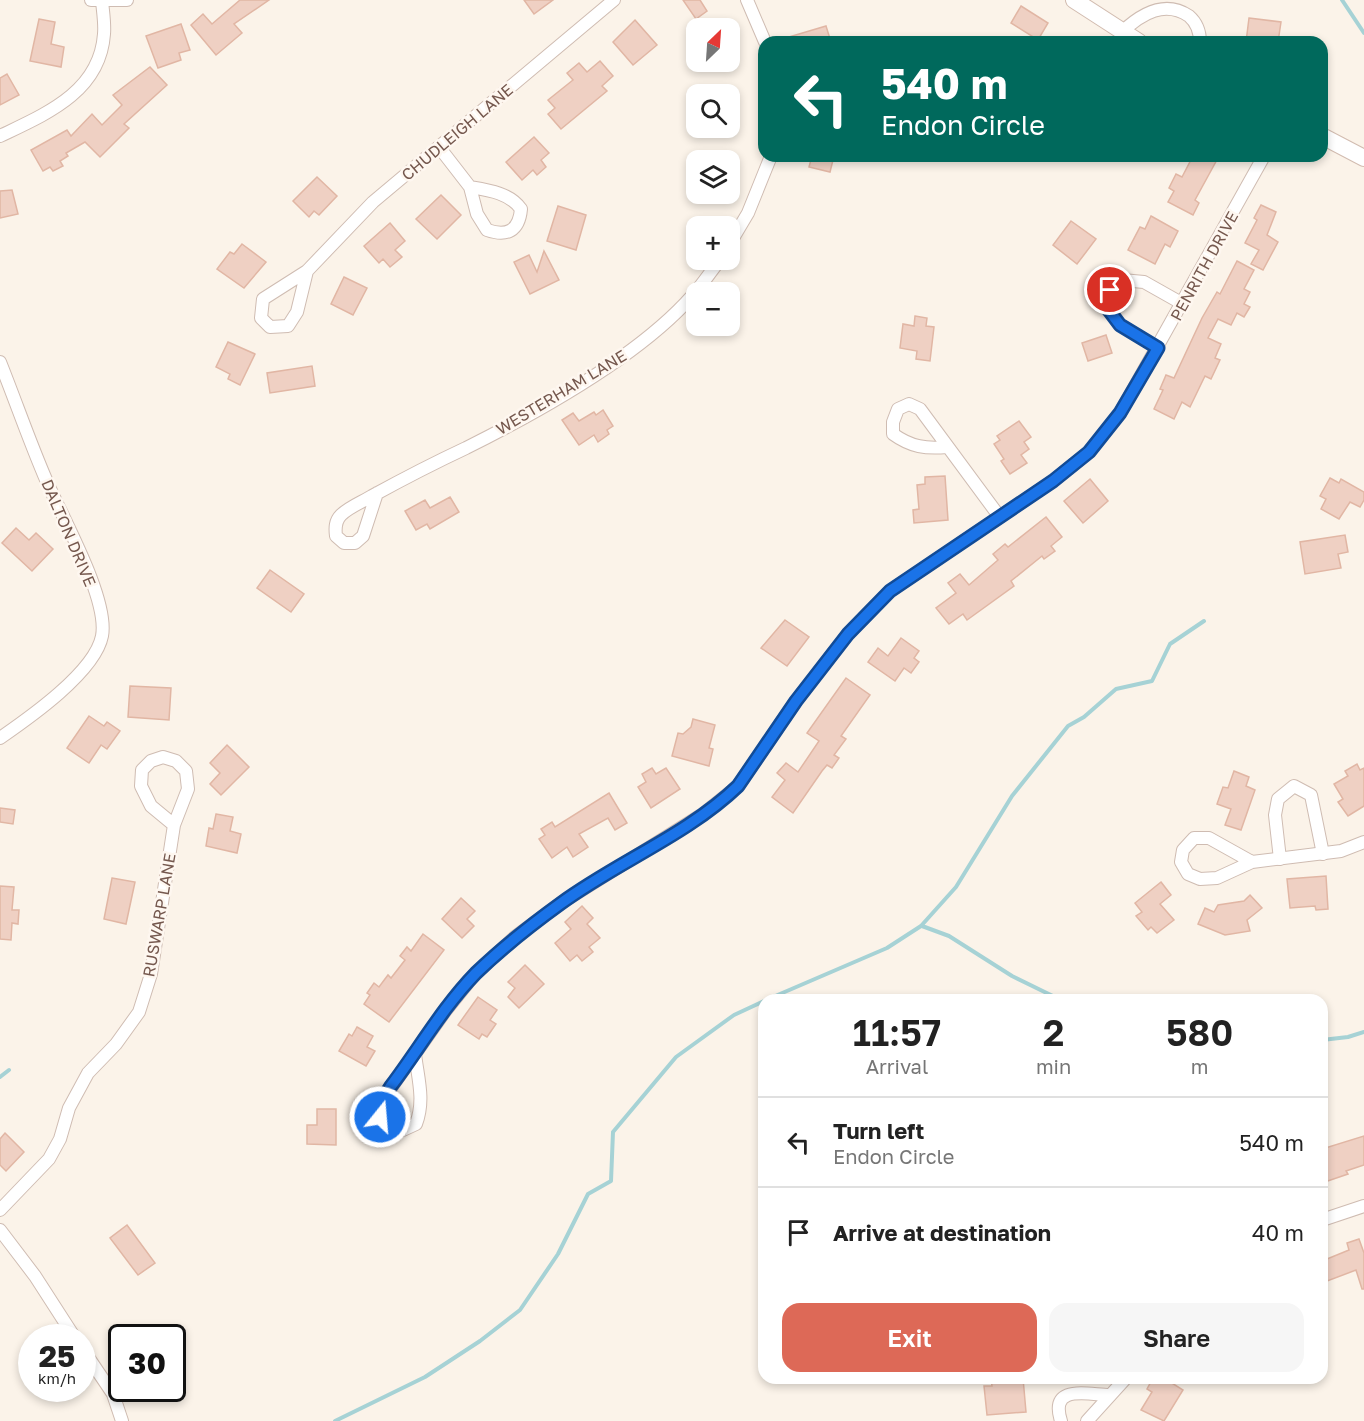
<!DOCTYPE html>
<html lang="en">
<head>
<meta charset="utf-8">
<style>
	body { margin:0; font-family:"Golos Text",sans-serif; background:#f6f6f6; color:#222; height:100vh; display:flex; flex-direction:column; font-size:22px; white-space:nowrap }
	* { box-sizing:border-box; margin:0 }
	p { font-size:20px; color:#767676 }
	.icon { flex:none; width:33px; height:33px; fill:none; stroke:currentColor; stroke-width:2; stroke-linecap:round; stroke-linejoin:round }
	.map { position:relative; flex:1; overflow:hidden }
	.sheet { position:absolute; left:758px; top:994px; width:570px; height:390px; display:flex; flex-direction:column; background:#fff; border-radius:18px; box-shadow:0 3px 9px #0003 }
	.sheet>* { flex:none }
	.top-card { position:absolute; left:758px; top:36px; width:570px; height:126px; border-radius:18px; box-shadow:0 3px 9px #0003; background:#00695c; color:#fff; overflow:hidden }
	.needle { width:39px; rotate:25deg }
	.controls { position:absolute; left:686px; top:18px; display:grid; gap:12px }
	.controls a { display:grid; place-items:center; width:54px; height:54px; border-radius:12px; background:#fff; box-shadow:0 3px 9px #0003; font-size:30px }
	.speed { position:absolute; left:18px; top:1324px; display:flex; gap:12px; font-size:30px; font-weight:700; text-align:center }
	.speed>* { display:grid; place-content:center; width:78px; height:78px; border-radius:50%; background:#fff; box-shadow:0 3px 9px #0003; line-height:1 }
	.speed small { font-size:15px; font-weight:400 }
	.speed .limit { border:3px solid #111; border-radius:9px; background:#fff; color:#111 }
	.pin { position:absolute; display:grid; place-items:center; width:51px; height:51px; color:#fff; margin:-26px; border:3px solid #fff; border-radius:50%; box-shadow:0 2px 6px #0007 }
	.me { position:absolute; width:66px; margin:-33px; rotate:17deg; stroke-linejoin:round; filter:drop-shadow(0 0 4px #0008) }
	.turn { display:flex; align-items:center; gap:21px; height:126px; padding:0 24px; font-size:27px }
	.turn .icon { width:78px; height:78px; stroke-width:2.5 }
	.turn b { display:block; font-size:42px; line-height:51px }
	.eta { display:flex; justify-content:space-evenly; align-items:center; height:102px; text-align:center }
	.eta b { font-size:36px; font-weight:600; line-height:42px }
	.button { display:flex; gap:12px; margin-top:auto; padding:12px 24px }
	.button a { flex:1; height:69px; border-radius:18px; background:#dd6957; color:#fff; font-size:24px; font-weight:600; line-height:69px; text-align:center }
	.button a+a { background:#f6f6f6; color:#222 }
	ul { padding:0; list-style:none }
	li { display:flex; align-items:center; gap:18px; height:90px; padding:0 24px; border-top:2px solid #e0e0e0 }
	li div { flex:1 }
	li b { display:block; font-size:22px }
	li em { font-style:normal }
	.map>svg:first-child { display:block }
</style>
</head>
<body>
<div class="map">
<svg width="1364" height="1421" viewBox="0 0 1364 1421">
	<rect width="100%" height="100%" fill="#fbf3e9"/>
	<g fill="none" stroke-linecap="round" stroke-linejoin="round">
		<g stroke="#a6d2d5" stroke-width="4">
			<path d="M 1342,0 L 1364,33"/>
			<path d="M 922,926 L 949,936 L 1012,976 L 1061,1000"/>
			<path d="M 766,1000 L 887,948 L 921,926 L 956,887 L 1012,796 L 1068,726 L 1084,717 L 1116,689 L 1152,681 L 1170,644 L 1204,621"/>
			<path d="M 1322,1040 L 1348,1037 L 1364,1032"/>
			<path d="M 0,1077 L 9,1070"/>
			<path d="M 335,1421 L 425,1377 L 480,1341 L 520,1310 L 558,1254 L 588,1194 L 611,1181 L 613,1132 L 676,1057 L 734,1015 L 764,1001"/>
		</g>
	</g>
	<g fill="#efd0c3" stroke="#e1b6a4" stroke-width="1.5">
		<path d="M 240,0 L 269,0 L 234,24 L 242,33 L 216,55 L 191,25 L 203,14 L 212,24 Z"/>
		<path d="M 524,0 L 553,0 L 534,14 Z"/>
		<path d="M 683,0 L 700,0 L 707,11 L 696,19 Z"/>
		<path d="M 1021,6 L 1048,23 L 1038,40 L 1011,23 Z"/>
		<path d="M 1249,18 L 1281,22 L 1278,42 L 1246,42 Z"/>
		<path d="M 39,19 L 55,22 L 51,44 L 64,47 L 61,67 L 30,61 Z"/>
		<path d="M 635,20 L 657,45 L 633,65 L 613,42 Z"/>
		<path d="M 181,24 L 190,50 L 179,53 L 181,60 L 158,68 L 146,36 Z"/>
		<path d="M 826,26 L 831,42 L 782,42 L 782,39 Z"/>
		<path d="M 600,61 L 613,76 L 602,86 L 607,91 L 561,129 L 548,114 L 555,108 L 548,100 L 573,80 L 567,73 L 579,63 L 587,72 Z"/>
		<path d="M 150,67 L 167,85 L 124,124 L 129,128 L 100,157 L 85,142 L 66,153 L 68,156 L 60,161 L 63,166 L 53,171 L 50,167 L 43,171 L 31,150 L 67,130 L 71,136 L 92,114 L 102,125 L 122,105 L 113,95 Z"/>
		<path d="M 7,74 L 19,95 L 0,105 L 0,78 Z"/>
		<path d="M 534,137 L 549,153 L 541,160 L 546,167 L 537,175 L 533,170 L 522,180 L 506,162 Z"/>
		<path d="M 812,156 L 834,156 L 830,172 L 809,167 Z"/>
		<path d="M 1193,156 L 1219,156 L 1195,200 L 1199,203 L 1193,215 L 1168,202 L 1174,191 L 1169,188 L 1176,174 L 1182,177 Z"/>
		<path d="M 317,177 L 337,196 L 319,215 L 314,211 L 309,217 L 293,201 Z"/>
		<path d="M 12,190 L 18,214 L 0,218 L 0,191 Z"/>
		<path d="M 441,195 L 461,215 L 437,239 L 416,219 Z"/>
		<path d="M 1261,205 L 1276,212 L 1267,235 L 1278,242 L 1263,270 L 1251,264 L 1259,250 L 1245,243 L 1257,220 L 1254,218 Z"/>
		<path d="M 558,206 L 586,215 L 576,250 L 547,241 Z"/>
		<path d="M 1151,216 L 1178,231 L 1170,247 L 1165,244 L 1155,264 L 1128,250 L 1140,227 L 1145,229 Z"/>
		<path d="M 1071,221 L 1096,239 L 1077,264 L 1053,245 Z"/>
		<path d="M 390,223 L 405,241 L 395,250 L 402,257 L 390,267 L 383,259 L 379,263 L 364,246 Z"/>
		<path d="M 242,244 L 266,262 L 244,288 L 217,269 L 230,252 L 234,254 Z"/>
		<path d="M 544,251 L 559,280 L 530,294 L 514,262 L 529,255 L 537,272 Z"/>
		<path d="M 1237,261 L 1254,270 L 1244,289 L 1250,292 L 1244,304 L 1250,307 L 1244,317 L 1237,313 L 1231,325 L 1218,319 L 1208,338 L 1221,344 L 1215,358 L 1220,360 L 1211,379 L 1205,376 L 1190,407 L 1182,402 L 1174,419 L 1154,409 L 1163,390 L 1160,389 L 1166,375 L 1174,378 L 1202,318 L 1217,292 L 1220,294 Z"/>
		<path d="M 344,277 L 367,288 L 353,315 L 331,304 Z"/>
		<path d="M 915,316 L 927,318 L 926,326 L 934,327 L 930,361 L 916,359 L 917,351 L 900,348 L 903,324 L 914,326 Z"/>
		<path d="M 1106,335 L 1112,353 L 1088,361 L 1082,343 Z"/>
		<path d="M 228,342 L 255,354 L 240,385 L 228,379 L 230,374 L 216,367 Z"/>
		<path d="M 312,366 L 315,386 L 270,393 L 267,373 Z"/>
		<path d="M 603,410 L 613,426 L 607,430 L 609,434 L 598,442 L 594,435 L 579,445 L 562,420 L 573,413 L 579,421 L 594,412 L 596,415 Z"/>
		<path d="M 1019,421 L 1031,437 L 1024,442 L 1029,449 L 1021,455 L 1027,463 L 1010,474 L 1001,461 L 1004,459 L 994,444 L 1000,440 L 997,436 Z"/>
		<path d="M 945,476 L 948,520 L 914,523 L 913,510 L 919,509 L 917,485 L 925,484 L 925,477 Z"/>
		<path d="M 1330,478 L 1339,483 L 1341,479 L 1364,492 L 1364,500 L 1360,507 L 1350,502 L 1339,519 L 1321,509 L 1326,499 L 1320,496 Z"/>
		<path d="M 1090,479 L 1108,501 L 1083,523 L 1064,501 Z"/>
		<path d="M 450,497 L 459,512 L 430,529 L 427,524 L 416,530 L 405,511 L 425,500 L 430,508 Z"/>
		<path d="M 1046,517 L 1062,537 L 1051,546 L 1055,551 L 1044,559 L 1042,556 L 1011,581 L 1014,586 L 967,620 L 963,614 L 949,624 L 936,608 L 956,593 L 948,583 L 960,574 L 969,585 L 998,560 L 993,554 L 1005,544 L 1008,547 Z"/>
		<path d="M 16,528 L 29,540 L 36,533 L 53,549 L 32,571 L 2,543 Z"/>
		<path d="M 1345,535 L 1348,552 L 1338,554 L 1341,568 L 1305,574 L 1300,542 Z"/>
		<path d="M 270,570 L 304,594 L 291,612 L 257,588 Z"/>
		<path d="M 785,620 L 809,637 L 787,666 L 761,648 Z"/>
		<path d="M 901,638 L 919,651 L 914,658 L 919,662 L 911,673 L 904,668 L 895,681 L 868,662 L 878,648 L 888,656 Z"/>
		<path d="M 846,678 L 870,695 L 841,736 L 846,739 L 834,755 L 839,758 L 832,768 L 827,765 L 822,771 L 793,813 L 772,797 L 785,780 L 777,773 L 786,763 L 798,772 L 819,741 L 807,733 Z"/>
		<path d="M 130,686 L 171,688 L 169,720 L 128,717 Z"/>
		<path d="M 89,716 L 104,726 L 107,722 L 120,731 L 107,749 L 101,745 L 89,763 L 67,748 Z"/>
		<path d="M 693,719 L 715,725 L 709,748 L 713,749 L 709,766 L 672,756 L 678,733 L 683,734 L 691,727 Z"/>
		<path d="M 227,745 L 249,767 L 221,795 L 210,784 L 220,773 L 210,763 Z"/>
		<path d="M 1357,764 L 1360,770 L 1364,768 L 1364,806 L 1348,816 L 1338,802 L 1343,799 L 1334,784 L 1348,776 L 1345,771 Z"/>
		<path d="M 652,768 L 656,774 L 666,768 L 680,789 L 651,808 L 638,787 L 646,782 L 642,774 Z"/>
		<path d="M 1234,771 L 1249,777 L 1246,786 L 1255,790 L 1241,830 L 1225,825 L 1231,809 L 1217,804 L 1223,787 L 1228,788 Z"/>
		<path d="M 609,793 L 627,823 L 615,830 L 608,818 L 579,834 L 588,847 L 573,857 L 567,847 L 552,858 L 539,839 L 545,835 L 541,829 L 552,822 L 555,827 Z"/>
		<path d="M 0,808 L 15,810 L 13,824 L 0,822 Z"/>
		<path d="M 216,814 L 233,817 L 230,831 L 241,834 L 237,853 L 206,846 L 209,828 L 213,829 Z"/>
		<path d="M 1326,876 L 1328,909 L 1316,910 L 1315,906 L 1290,908 L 1287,879 Z"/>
		<path d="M 112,878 L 135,882 L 126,924 L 104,919 Z"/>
		<path d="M 1161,882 L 1171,895 L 1160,904 L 1174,920 L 1157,933 L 1151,927 L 1148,930 L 1136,916 L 1142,912 L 1135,903 Z"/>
		<path d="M 0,886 L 14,887 L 12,910 L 19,910 L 18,924 L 12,923 L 11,940 L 0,939 Z"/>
		<path d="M 1250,895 L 1262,908 L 1247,920 L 1250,931 L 1225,935 L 1198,924 L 1205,908 L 1214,912 L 1218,905 L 1244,901 Z"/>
		<path d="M 461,898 L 475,911 L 467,919 L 474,926 L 462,938 L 442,919 Z"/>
		<path d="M 582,906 L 593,918 L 587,924 L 600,938 L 589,947 L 593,952 L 582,961 L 577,955 L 570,961 L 555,943 L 571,929 L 565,922 Z"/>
		<path d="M 423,934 L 444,950 L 389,1022 L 364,1004 L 370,995 L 367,993 L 374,983 L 379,987 L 388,975 L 391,978 L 405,960 L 400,956 L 407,947 L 411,951 Z"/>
		<path d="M 525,965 L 544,984 L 519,1008 L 508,997 L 515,988 L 508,982 Z"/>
		<path d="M 478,997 L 497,1010 L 490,1020 L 496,1024 L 487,1037 L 482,1034 L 479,1039 L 458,1025 Z"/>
		<path d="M 357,1027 L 373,1036 L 367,1047 L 375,1051 L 366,1066 L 339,1051 L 349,1034 L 352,1036 Z"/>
		<path d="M 317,1109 L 336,1109 L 336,1145 L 307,1144 L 307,1125 L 317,1125 Z"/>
		<path d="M 5,1133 L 24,1152 L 6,1171 L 0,1165 L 0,1139 Z"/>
		<path d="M 1364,1136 L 1364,1165 L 1346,1171 L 1348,1174 L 1322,1183 L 1322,1149 Z"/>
		<path d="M 127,1225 L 155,1263 L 138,1275 L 110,1238 Z"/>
		<path d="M 1359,1239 L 1364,1253 L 1364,1289 L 1362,1289 L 1356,1270 L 1322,1283 L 1322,1261 L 1349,1250 L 1347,1243 Z"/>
		<path d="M 991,1378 L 1023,1378 L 1026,1412 L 987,1415 L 984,1386 L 992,1386 Z"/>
		<path d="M 1153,1378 L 1164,1378 L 1183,1390 L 1164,1421 L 1141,1410 L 1152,1392 L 1147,1389 Z"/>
	</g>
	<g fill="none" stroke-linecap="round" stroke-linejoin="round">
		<defs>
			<g id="street">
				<path d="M 91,0 L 127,0"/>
				<path d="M 747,0 L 765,42"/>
				<path d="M 1122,32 C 1142,13 1165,0 1189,16 C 1197,23 1200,32 1200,42"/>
				<path d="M 0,136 C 46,114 100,92 104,34 C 105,24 103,12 102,1"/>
				<path d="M 439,147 L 470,187 L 477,214 L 487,230 C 507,237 519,231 521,209 C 510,193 488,190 470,187"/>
				<path d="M 729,245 L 748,213 L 771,156"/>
				<path d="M 307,271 L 297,312 L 288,326 L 270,327 L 261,318 L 263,299 L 307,271 L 373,202 L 614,0"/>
				<path d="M 1158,348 L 1120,325 L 1108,309 L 1110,290 L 1122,280 L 1144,282 L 1183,304"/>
				<path d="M 0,362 C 16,402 30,443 47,482 C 62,517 109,599 102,636 C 95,672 29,718 0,738"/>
				<path d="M 947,447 C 926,449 911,447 893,434 L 893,422 L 898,409 L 909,404 L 920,409 L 999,516"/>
				<path d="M 377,493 L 363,536 L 355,543 L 344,543 L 336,536 C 335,528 335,521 341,515 C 349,507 362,502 372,496 C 403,479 434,463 466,448 C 538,412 639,356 692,296 C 702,285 711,271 720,260"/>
				<path d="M 1280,859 L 1275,815 L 1278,799 L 1294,786 L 1311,795 L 1323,854"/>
				<path d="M 1252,862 L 1209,838 L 1194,838 L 1183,850 L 1181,862 L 1188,874 L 1200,879 L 1217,878 L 1252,862 L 1341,851 L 1364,842"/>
				<path d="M 415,1054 C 418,1079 425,1100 416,1124 L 403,1130 L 389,1125 L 380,1117 L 381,1102 L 446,1010 L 475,974 L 515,937 L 561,903 L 703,814 L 738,786 L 796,701 L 848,634 L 890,591 L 1053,481 L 1089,452 L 1120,413 L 1264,156"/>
				<path d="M 0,1210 L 49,1159 L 60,1139 L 69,1108 L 88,1073 L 116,1044 L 139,1012 L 151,974 L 174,825 L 188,789 L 186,771 L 176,761 L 163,757 L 151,761 L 142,770 L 141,786 L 151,806 L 174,825"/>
				<path d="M 1322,1220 L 1364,1206"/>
				<path d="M 0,1230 L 35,1276 L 75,1338"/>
				<path d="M 82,1348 L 113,1394 L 122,1421"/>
				<path d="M 1061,1421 C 1049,1383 1089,1395 1110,1395"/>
				<path d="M 1087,1421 L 1126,1378"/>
			</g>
			<g id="secondary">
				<path d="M 1074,0 L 1139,42"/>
				<path d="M 1322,136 L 1364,158"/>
			</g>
		</defs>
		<use href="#street" stroke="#cfbcb2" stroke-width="14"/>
		<use href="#secondary" stroke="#d2bcb0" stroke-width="18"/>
		<use href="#street" stroke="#fff" stroke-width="12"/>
		<use href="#secondary" stroke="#fff" stroke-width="16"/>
	</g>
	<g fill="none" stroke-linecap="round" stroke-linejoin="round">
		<defs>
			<path id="route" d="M 380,1117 L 381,1102 L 391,1086 C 419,1049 443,1007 476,973 C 502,948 531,925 560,904 C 617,862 687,835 738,786 L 796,701 L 848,634 L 890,591 L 1053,481 L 1089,452 L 1120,413 L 1158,348 L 1120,325 L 1108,309 L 1110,290"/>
		</defs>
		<use href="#route" stroke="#114b97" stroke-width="15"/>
		<use href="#route" stroke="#1a73e8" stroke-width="10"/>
	</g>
	<g text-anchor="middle" stroke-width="5" stroke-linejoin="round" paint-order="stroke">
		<g font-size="16" fill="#75584e" stroke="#fef7f0">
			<text transform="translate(457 132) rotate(-40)" y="6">CHUDLEIGH LANE</text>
			<text transform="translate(1204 266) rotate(-61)" y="6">PENRITH DRIVE</text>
			<text transform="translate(561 392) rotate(-31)" y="6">WESTERHAM LANE</text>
			<text transform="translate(69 533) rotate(67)" y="6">DALTON DRIVE</text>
			<text transform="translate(159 915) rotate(-80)" y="6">RUSWARP LANE</text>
		</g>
	</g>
</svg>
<div class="controls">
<a><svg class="needle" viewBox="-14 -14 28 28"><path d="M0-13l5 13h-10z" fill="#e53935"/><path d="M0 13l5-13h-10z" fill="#767676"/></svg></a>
<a><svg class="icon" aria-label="search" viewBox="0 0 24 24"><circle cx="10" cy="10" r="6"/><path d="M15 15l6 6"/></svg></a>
<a><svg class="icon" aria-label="layers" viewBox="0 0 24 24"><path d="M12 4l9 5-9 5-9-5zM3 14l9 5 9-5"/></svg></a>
<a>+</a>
<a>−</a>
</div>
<div class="speed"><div>25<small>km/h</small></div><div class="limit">30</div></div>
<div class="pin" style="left:1110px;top:290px;background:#d93025"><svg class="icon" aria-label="arrive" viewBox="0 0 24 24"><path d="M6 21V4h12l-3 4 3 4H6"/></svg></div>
<svg class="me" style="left:380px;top:1117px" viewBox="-20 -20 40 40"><circle r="17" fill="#1a73e8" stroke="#fff" stroke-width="3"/><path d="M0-11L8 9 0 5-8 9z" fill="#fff"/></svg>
<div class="top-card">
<div class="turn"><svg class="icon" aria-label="left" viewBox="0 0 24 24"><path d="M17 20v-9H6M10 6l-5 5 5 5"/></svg><div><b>540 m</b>Endon Circle</div></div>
</div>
<section class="sheet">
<div class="eta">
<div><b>11:57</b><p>Arrival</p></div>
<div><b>2</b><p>min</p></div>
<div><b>580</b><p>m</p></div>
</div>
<ul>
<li><svg class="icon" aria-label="left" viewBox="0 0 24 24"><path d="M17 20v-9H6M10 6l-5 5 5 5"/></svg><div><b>Turn left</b><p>Endon Circle</p></div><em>540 m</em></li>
<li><svg class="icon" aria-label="arrive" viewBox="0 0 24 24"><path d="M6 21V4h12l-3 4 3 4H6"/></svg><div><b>Arrive at destination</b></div><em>40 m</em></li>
</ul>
<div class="button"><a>Exit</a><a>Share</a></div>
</section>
</div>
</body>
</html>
